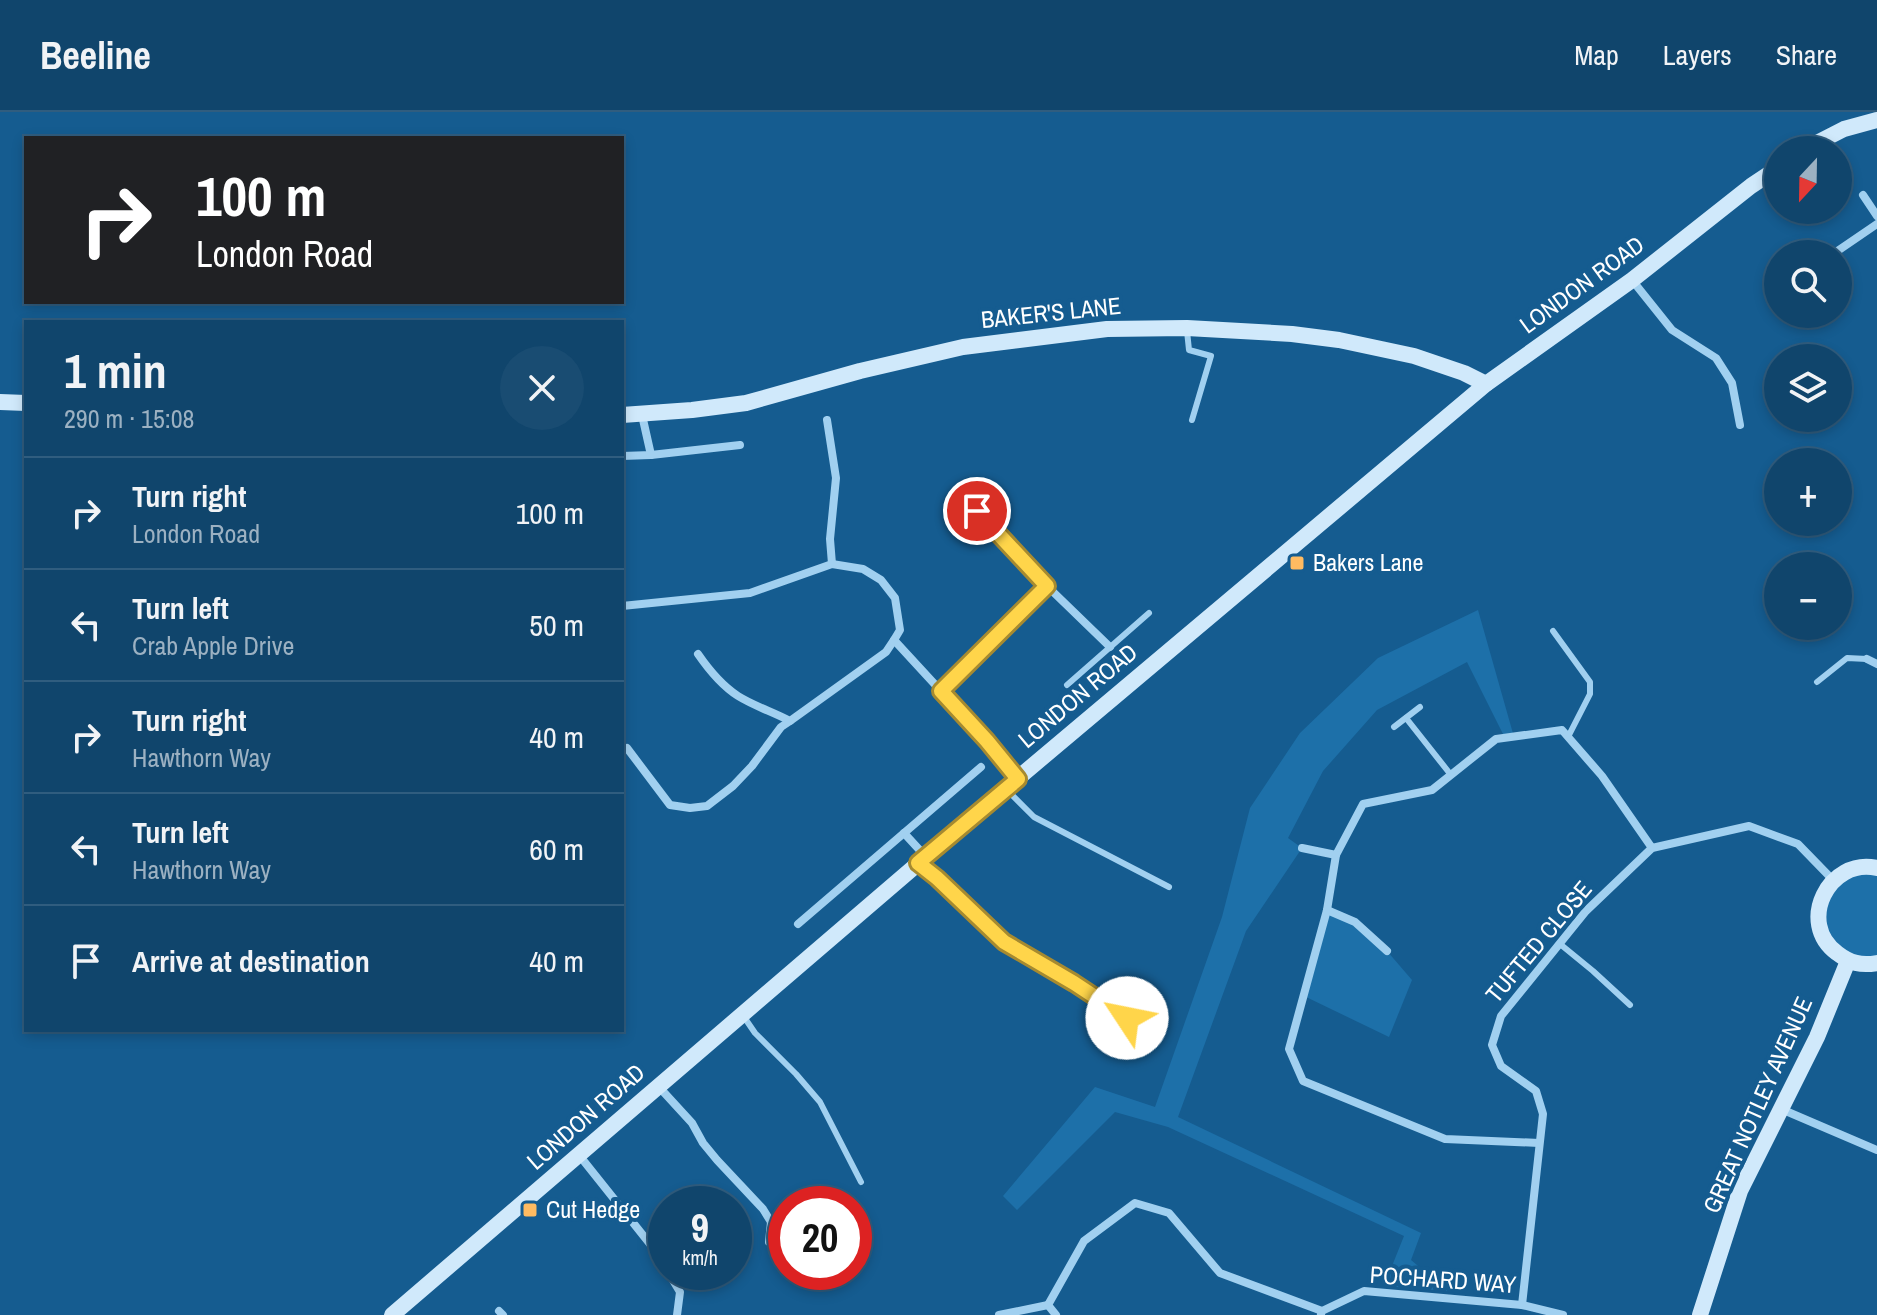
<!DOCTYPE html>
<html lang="en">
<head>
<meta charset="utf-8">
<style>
	body { margin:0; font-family:"Archivo Narrow",sans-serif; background:#194c72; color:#f1f3f6; height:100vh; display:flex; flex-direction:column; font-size:30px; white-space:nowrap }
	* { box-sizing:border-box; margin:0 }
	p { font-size:26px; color:#9cb1c2 }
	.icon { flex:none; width:44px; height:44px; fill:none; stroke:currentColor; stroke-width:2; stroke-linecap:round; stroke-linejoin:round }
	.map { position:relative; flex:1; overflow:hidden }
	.details { position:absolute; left:24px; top:208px; width:600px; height:712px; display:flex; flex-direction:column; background:#10456c; border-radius:0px; box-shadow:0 4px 12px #0003,0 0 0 2px #305d7f }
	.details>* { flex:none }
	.guide { position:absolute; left:24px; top:24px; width:600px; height:168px; border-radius:0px; box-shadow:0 4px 12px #0003,0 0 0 2px #305d7f; background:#202124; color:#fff; overflow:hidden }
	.needle { width:52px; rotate:202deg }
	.controls { position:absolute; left:1764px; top:24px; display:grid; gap:16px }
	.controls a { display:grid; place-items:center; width:88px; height:88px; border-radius:50%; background:#10456c; box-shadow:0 4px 12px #0003,0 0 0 2px #305d7f; font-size:40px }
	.speed { position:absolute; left:648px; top:1074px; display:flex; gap:16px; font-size:40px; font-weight:700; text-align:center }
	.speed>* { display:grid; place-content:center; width:104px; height:104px; border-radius:50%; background:#10456c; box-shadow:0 4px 12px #0003,0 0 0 2px #305d7f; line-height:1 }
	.speed small { font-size:20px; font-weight:400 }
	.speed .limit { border:12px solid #d22; background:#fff; color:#111 }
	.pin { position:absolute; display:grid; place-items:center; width:68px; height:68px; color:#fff; margin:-34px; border:4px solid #fff; border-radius:50%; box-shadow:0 2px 8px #0007 }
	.me { position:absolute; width:88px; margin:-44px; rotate:304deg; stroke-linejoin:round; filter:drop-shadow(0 0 6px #0008) }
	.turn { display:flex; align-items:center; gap:28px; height:168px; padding:0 40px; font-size:36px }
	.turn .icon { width:104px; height:104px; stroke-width:2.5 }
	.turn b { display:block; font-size:56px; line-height:68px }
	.round { display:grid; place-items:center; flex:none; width:84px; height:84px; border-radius:42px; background:#194c72 }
	.headline { display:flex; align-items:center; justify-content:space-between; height:136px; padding:0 40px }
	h1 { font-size:48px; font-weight:700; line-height:60px }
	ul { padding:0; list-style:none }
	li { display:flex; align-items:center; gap:24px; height:112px; padding:0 40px; border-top:2px solid #305d7f }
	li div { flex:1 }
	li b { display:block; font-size:30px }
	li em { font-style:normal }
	header { display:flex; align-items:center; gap:48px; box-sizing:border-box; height:112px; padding:0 40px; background:#10456c; border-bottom:2px solid #305d7f }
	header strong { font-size:38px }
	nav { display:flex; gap:44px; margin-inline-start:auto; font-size:28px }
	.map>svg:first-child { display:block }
</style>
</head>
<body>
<header>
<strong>Beeline</strong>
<nav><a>Map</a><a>Layers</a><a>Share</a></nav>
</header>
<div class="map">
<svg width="1877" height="1203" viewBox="0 0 1877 1203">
	<rect width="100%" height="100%" fill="#155c90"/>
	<g fill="#1d70a9">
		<path d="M 1478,498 L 1514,625 L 1505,626 L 1467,550 L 1377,598 L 1323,659 L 1288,726 L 1302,736 L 1246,819 L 1178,1005 L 1421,1121 L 1411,1148 L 1448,1179 L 1384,1174 L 1404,1124 L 1168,1015 L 1115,1000 L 1017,1098 L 1003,1084 L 1095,975 L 1155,995 L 1222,805 L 1250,696 L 1300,621 L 1378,546 Z"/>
		<path d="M 1877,759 L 1877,848 L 1850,847 L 1824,820 L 1823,789 L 1837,768 Z"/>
		<path d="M 1327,798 L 1355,810 L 1387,839 L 1412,868 L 1389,925 L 1304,884 Z"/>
	</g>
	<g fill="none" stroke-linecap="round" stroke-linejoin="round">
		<g stroke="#a1d0f0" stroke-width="6">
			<path d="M 1187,219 L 1189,238 L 1211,244 L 1192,308"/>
			<path d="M 1553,519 L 1590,570 L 1590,582 L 1568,625"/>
			<path d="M 1817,570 L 1847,546 L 1867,547"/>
			<path d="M 1067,573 L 1149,501"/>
			<path d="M 1406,606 L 1451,663"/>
			<path d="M 1394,615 L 1420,595"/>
			<path d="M 1008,679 L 1034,705 L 1169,775"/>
			<path d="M 921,753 L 967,793 L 1004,830 L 1061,863 L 1127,906"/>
			<path d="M 1560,832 L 1593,859 L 1630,893"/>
			<path d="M 742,902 L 755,921 L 796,962 L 820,990 L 861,1070"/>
		</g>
		<g stroke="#a1d0f0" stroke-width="8">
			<path d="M 1863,83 L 1877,104"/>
			<path d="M 1833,142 L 1877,112"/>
			<path d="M 1632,168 L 1672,218 L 1716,246 L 1732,271 L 1740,313"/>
			<path d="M 642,303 L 651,343"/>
			<path d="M 827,308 L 836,366 L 830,427 L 832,452"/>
			<path d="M 622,344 L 651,343 L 740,333"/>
			<path d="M 977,399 L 1047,474 L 1110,535"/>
			<path d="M 622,494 L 750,481 L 832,452 L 863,457 L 881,468 L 895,486 L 900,518 L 894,528 L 987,629 L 1017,666"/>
			<path d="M 698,542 C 709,558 721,573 738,584 C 754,594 773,600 790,609 L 886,540 L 894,528"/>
			<path d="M 1867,547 L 1877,552"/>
			<path d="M 941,579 L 1047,474"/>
			<path d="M 627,636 L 670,693 L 690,696 L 707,694 L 733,674 L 752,654 L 781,615 L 790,609"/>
			<path d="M 904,721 L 926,745"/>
			<path d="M 1302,736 L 1336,743 L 1363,692 L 1432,678 L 1496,627 L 1562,618 L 1602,664 L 1652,736"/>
			<path d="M 1336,743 L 1327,798 L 1289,937 L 1303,969 L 1445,1027 L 1539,1031"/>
			<path d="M 1327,798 L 1355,810 L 1387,839"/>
			<path d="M 798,812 L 981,655"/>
			<path d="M 659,975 L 692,1011 L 703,1031 L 717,1048 L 763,1097 L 771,1110 L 769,1130"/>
			<path d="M 1781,997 L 1877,1038"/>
			<path d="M 579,1043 L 658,1142 L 666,1156"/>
			<path d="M 668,1160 L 680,1180 L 677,1203"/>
			<path d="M 1522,1193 L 1543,1002 L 1536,979 L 1501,954 L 1492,933 L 1501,904 L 1586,799 L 1652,736 L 1749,714 L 1798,732 L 1833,768"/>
			<path d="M 499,1199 L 503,1203"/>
			<path d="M 1321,1202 L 1322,1199 L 1364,1179 L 1522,1193 L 1563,1203"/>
			<path d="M 999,1203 L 1048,1193"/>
			<path d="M 1056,1203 L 1048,1193 L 1084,1129 L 1135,1091 L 1169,1101 L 1220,1161 L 1322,1199"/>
		</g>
		<g stroke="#d0e9fb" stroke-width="16">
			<path d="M 1803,38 L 1844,17 L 1877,8"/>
			<path d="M 0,290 L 26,291"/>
			<path d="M 622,303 L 692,298 L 746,291 L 860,259 L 963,235 L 1107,217 L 1187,216 L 1292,222 L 1339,228 L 1414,244 L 1464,261 L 1486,272"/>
			<path d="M 1877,756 C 1829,745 1796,811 1837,841 C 1850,851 1861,854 1877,851"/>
			<path d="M 392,1203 L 1005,677 L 1486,272 L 1632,168 L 1751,74 L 1778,56"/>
			<path d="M 1700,1203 L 1740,1079 L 1817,925 L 1848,849"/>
		</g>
	</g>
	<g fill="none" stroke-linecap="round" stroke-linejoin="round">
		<defs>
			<path id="route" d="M 977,399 L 1047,474 L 941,579 L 987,629 L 1018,667 L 918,751 L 937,766 L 1004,830 L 1074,871 L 1127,906"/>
		</defs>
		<use href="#route" stroke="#a68a30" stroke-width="20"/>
		<use href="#route" stroke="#ffd54a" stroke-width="14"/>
	</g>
	<g fill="#ffbb61" stroke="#155c90" stroke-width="3">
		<rect x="1289" y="443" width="16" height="16" rx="4"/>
		<rect x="522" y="1090" width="16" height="16" rx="4"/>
	</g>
	<g text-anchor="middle" stroke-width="8" stroke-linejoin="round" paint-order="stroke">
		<g font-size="24" fill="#fff" stroke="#155c90">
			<text transform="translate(1582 173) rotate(-36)" y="8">LONDON ROAD</text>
			<text transform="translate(1051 201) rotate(-6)" y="8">BAKER'S LANE</text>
			<text transform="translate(1078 584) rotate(-40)" y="8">LONDON ROAD</text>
			<text transform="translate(1539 830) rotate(-50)" y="8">TUFTED CLOSE</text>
			<text transform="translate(1758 993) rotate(-66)" y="8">GREAT NOTLEY AVENUE</text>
			<text transform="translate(586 1005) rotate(-41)" y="8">LONDON ROAD</text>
			<text transform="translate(1443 1168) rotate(4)" y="8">POCHARD WAY</text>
		</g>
		<g font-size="24" fill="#fff" stroke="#155c90" text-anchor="start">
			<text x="1313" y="459">Bakers Lane</text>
			<text x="546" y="1106">Cut Hedge</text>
		</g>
	</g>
</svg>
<div class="controls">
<a><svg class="needle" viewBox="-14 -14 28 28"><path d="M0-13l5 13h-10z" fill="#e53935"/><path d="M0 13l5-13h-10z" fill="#9cb1c2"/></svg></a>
<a><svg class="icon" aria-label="search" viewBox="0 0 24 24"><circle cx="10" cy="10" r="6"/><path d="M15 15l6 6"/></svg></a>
<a><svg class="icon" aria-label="layers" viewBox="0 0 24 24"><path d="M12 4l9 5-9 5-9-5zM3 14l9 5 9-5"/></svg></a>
<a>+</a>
<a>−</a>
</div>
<div class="speed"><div>9<small>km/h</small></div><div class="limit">20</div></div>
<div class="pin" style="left:977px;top:399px;background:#d93025"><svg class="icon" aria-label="arrive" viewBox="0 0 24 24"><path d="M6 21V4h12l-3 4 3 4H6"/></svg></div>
<svg class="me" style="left:1127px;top:906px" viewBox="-20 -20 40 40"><circle r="19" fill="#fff"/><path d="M0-13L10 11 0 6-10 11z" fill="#ffd54a"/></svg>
<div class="guide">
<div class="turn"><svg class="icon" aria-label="right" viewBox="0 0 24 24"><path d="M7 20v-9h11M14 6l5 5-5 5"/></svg><div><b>100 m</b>London Road</div></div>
</div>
<section class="details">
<div class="headline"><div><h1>1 min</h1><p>290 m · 15:08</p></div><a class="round"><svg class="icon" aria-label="close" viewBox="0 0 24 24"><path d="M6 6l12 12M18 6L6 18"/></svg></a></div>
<ul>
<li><svg class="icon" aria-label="right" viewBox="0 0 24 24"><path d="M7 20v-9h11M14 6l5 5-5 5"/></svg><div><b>Turn right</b><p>London Road</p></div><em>100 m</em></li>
<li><svg class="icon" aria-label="left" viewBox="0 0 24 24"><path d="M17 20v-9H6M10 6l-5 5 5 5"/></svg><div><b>Turn left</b><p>Crab Apple Drive</p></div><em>50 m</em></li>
<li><svg class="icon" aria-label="right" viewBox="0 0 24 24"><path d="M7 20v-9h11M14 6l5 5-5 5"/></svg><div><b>Turn right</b><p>Hawthorn Way</p></div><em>40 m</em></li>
<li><svg class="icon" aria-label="left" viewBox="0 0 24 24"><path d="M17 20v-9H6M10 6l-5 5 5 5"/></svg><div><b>Turn left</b><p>Hawthorn Way</p></div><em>60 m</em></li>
<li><svg class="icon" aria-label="arrive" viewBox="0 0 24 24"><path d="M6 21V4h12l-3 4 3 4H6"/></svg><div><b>Arrive at destination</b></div><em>40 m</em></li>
</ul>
</section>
</div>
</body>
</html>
